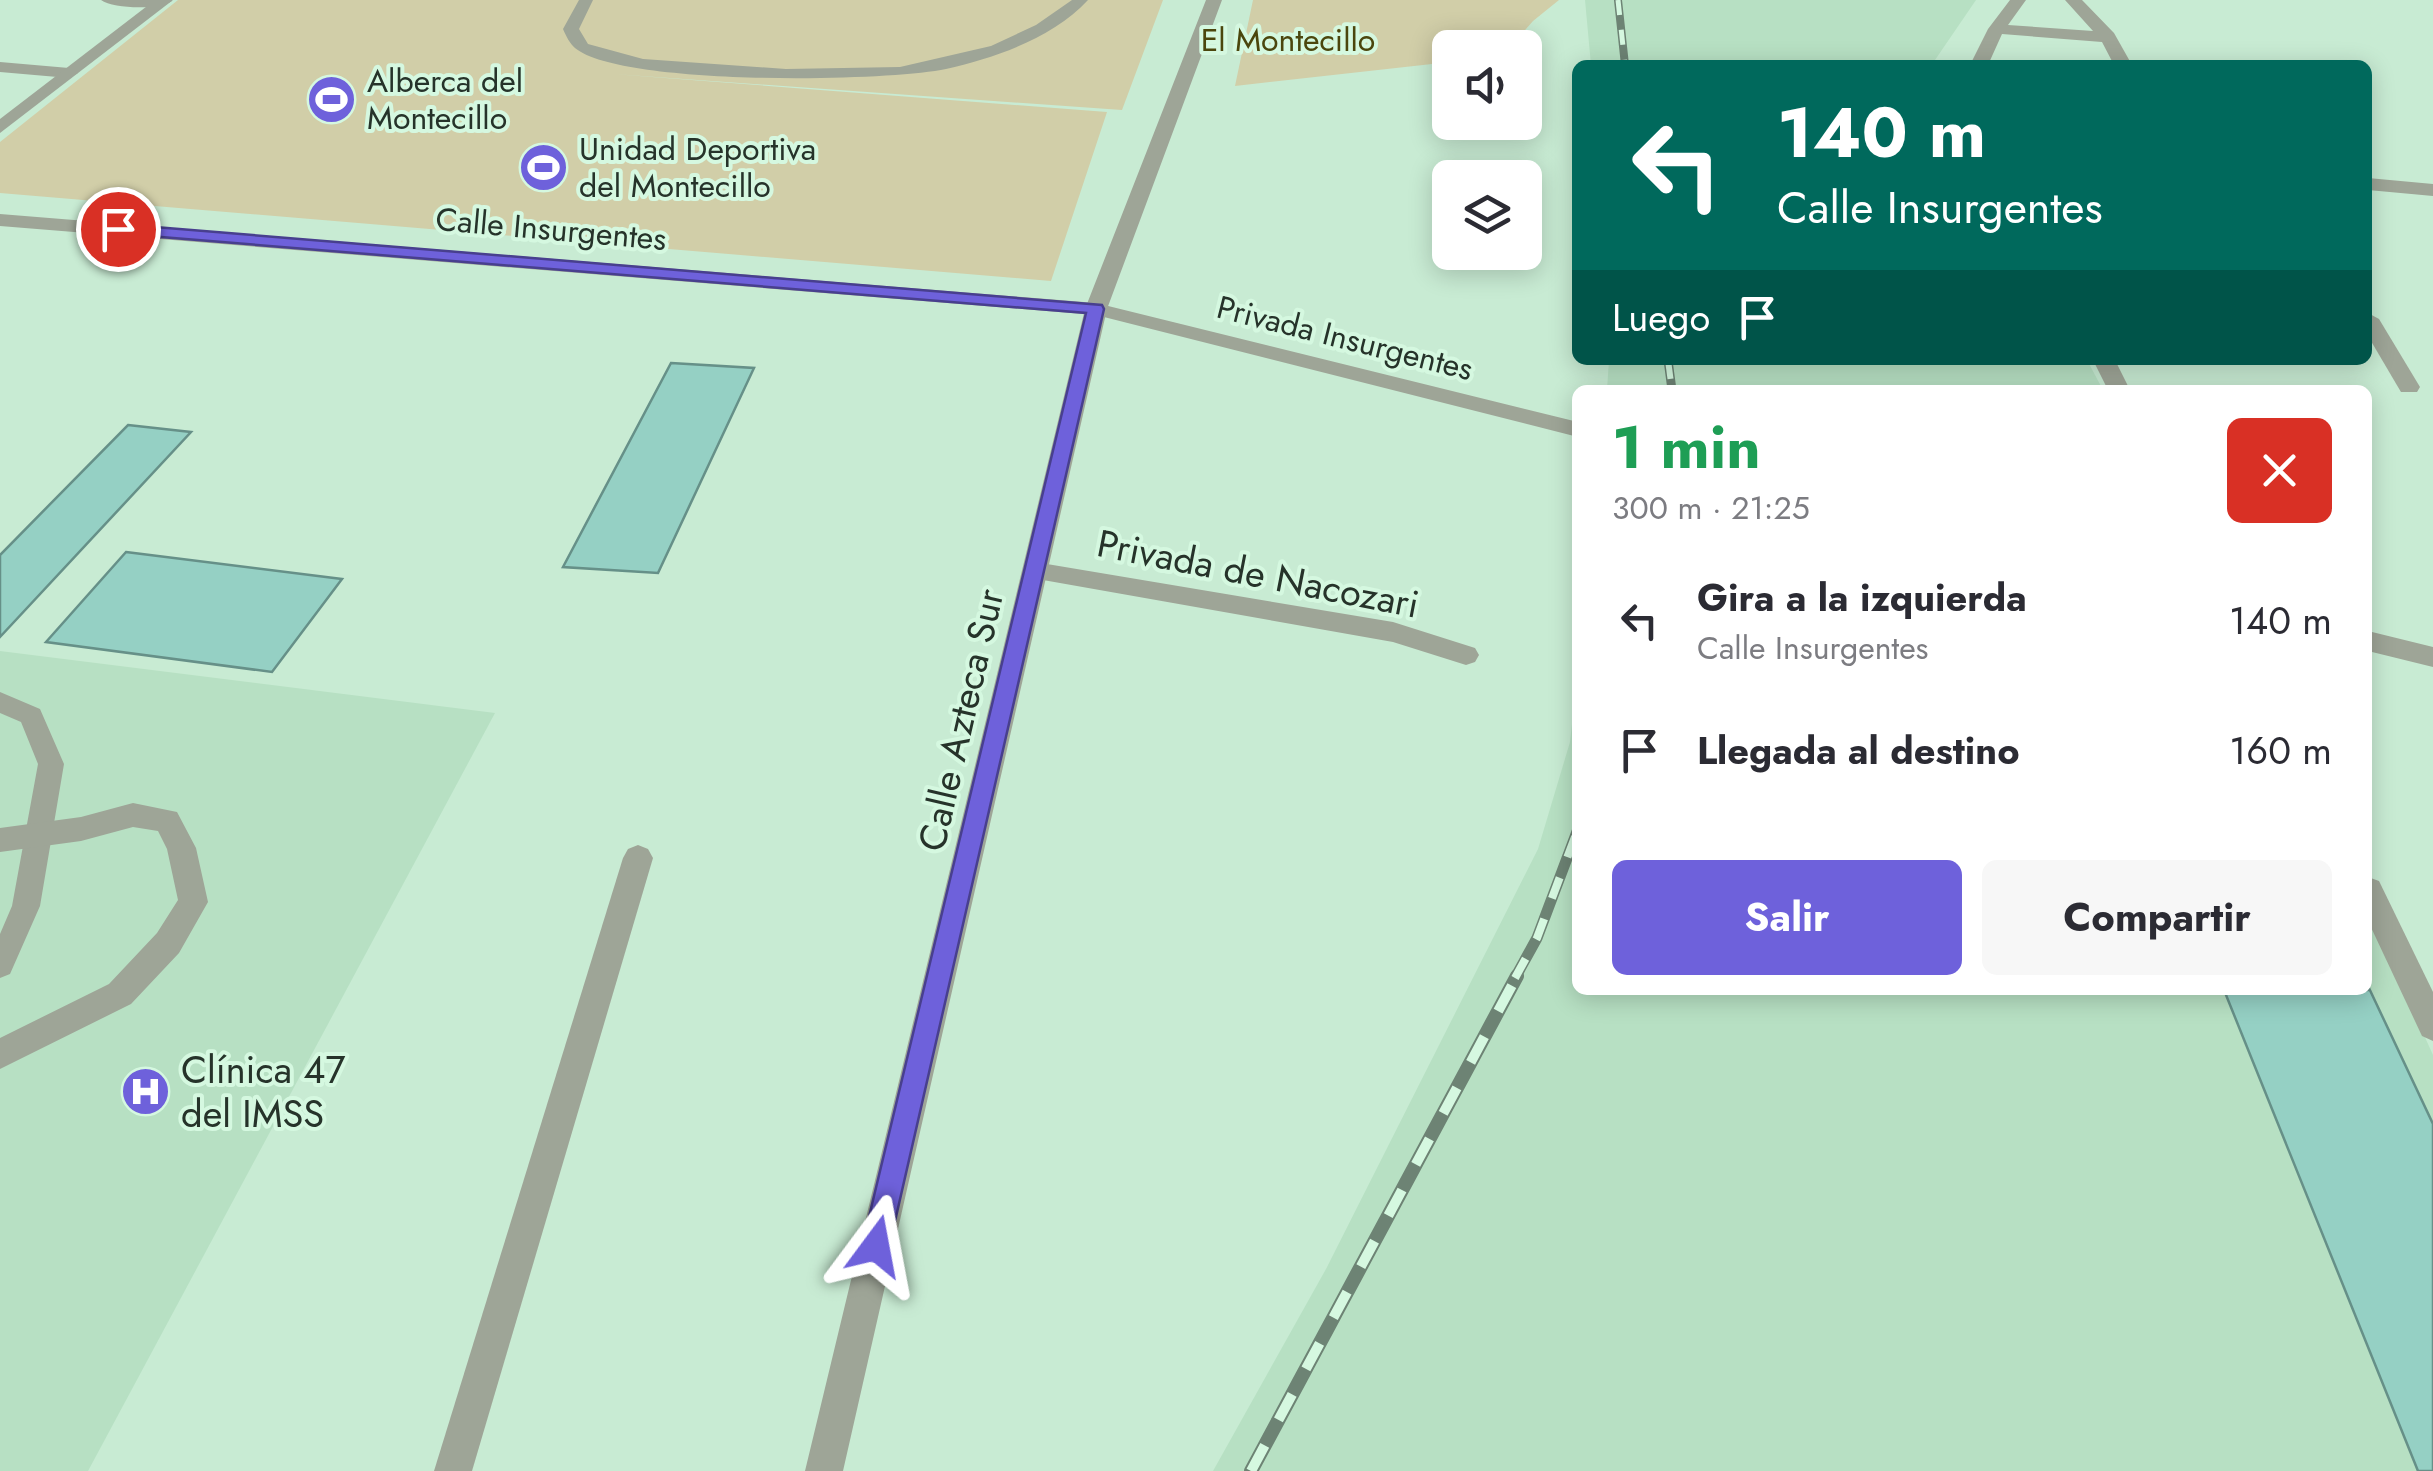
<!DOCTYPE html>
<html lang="es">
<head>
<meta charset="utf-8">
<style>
	body { margin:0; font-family:Jost,sans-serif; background:#f7f7f7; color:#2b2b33; height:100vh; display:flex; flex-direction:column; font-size:38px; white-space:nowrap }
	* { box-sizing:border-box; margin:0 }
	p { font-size:32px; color:#7c7c81 }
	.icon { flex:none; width:55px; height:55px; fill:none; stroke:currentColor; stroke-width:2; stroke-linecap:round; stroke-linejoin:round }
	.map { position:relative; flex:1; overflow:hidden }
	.panel { position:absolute; left:1572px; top:385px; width:800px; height:610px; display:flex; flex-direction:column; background:#fff; border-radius:15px; box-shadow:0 5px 25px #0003 }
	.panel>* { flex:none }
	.top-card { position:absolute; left:1572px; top:60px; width:800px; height:305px; border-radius:15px; box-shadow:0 5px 25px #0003; background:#00695c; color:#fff; overflow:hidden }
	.buttons { position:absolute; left:1432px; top:30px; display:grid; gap:20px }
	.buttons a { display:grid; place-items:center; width:110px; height:110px; border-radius:15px; background:#fff; box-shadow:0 5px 25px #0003; font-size:50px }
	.pin { position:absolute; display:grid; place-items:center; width:85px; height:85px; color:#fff; margin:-42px; border:5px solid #fff; border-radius:50%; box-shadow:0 2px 10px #0007 }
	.me { position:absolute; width:110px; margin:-55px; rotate:13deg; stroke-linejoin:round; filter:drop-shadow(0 0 8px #0008) }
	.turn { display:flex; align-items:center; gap:35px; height:210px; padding:0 40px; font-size:45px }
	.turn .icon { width:130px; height:130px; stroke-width:2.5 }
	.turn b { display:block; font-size:70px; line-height:85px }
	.then { display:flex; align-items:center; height:95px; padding:0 40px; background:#0003; gap:20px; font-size:38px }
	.round { display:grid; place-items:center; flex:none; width:105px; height:105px; border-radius:15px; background:#f7f7f7 }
	.headline { display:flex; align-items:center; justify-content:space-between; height:170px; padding:0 40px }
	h1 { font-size:60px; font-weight:700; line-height:75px; color:#1e9e55 }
	.button { display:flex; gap:20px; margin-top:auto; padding:20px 40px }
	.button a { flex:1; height:115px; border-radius:15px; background:#6e61db; color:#fff; font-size:40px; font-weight:700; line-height:115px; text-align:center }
	.button a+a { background:#f7f7f7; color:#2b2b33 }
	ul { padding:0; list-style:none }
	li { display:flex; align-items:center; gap:30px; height:130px; padding:0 40px }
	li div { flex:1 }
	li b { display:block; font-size:38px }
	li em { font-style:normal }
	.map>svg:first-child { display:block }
</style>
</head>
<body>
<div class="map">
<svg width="2433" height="1471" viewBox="0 0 2433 1471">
	<rect width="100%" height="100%" fill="#c8ebd3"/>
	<g fill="#b7e0c3">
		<path d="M 1585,0 L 1976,0 L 1935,60 L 1937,65 L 1591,65 Z"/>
		<path d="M 1609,360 L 2087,360 L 2103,390 L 1607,390 Z"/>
		<path d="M 0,651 L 495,713 L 88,1471 L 0,1471 Z"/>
		<path d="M 1577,679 L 1578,990 L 2368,990 L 2368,911 L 2433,1055 L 2433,1471 L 1213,1471 L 1326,1269 L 1538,849 L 1570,742 Z"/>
	</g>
	<g fill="#d1cea8">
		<path d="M 178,0 L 1163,0 L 1122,110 L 613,74 L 1107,112 L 1051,281 L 0,193 L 0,142 Z"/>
		<path d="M 1253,0 L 1559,0 L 1533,21 L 1510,47 L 1450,48 L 1450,62 L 1235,86 Z"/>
	</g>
	<g fill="#95d0c4" stroke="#669088" stroke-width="2.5">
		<path d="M 671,363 L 754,368 L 658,573 L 563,567 Z"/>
		<path d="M 128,425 L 191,432 L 0,637 L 0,555 Z"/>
		<path d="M 126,552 L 342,579 L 272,672 L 46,642 Z"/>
		<path d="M 2368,986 L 2433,1124 L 2433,1471 L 2418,1471 L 2224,990 L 2368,990 Z"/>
	</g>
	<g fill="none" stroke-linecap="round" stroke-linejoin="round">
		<g fill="#9ea597" fill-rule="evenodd">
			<path d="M 579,0 L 593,0 L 579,29 L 588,44 L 643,59 L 786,69 L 900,67 L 991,46 L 1036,25 L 1072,0 L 1088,0 C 1053,38 995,58 946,69 C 884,82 621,86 575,48 C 570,44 566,36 563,29 Z"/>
			<path d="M 0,692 L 40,709 L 64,764 L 40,906 L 10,974 L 0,978 L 0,934 L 12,906 L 38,764 L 21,722 L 0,713 Z"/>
		</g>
		<g fill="#9ea597" fill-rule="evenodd">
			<path d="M 101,0 L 171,0 L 172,1 C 159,10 114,9 101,0 Z"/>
			<path d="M 0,62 L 69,68 L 78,73 L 69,78 L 0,72 Z"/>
			<path d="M 133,803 L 177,812 L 196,848 L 208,902 L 179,953 L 131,1004 L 0,1069 L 0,1038 L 109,984 L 157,933 L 178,900 L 167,849 L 158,831 L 133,827 L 81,841 L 0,852 L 0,828 L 81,817 Z"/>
		</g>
		<g fill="#9ea597" fill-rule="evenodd">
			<path d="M 155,0 L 173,0 L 0,133 L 0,119 Z"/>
			<path d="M 2010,0 L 2026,0 L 2008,25 L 2093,31 L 2065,0 L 2082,0 L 2114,33 L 2132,65 L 2114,65 L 2102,42 L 2002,34 L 1988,65 L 1970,65 L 1988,29 Z"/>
			<path d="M 2368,178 L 2433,184 L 2433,196 L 2368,190 Z"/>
			<path d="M 0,214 L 1096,303 L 1578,422 L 1578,437 L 1096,315 L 0,226 Z"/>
			<path d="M 2368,313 L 2379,319 L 2420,387 L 2417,392 L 2401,392 L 2398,387 L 2368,336 Z"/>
			<path d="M 2093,360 L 2115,360 L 2130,390 L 2108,390 Z"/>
			<path d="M 1035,562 L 1393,622 L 1475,648 L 1479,655 L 1475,662 L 1466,665 L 1393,642 L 1026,577 L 1023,571 L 1026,565 Z"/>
			<path d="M 2368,631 L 2433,647 L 2433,667 L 2368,651 Z"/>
			<path d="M 638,845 L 648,849 L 653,858 L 472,1471 L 434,1471 L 623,858 L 628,849 Z"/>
			<path d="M 2368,877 L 2379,881 L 2433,992 L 2433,1041 L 2422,1036 L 2368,921 Z"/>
		</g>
		<path fill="#9ea597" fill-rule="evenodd" d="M 1206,0 L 1222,0 L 1107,309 L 843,1471 L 805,1471 L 1085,309 Z"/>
		<defs>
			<path id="rail-far3" d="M 1618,0 L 1625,65"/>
			<path id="rail-far2" d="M 1668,360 L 1672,390"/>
			<path id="rail-far1" d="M 1515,978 L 1537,938 L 1578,829"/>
			<path id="rail" d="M 1251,1471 L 1517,976"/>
		</defs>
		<use href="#rail-far3" stroke="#6d8374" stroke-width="8"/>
		<use href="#rail-far2" stroke="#6d8374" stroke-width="9"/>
		<use href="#rail-far1" stroke="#6d8374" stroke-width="11"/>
		<use href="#rail" stroke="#6d8374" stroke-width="14"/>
		<use href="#rail-far3" stroke="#d5f8e0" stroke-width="5" stroke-dasharray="15" stroke-linecap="butt"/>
		<use href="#rail-far2" stroke="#d5f8e0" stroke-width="6" stroke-dasharray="19" stroke-linecap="butt"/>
		<use href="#rail-far1" stroke="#d5f8e0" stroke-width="8" stroke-dasharray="22" stroke-linecap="butt"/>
		<use href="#rail" stroke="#d5f8e0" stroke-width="10" stroke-dasharray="29" stroke-linecap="butt"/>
	</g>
	<path fill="#6e61db" stroke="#483f8e" stroke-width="2.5" d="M 118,224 L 1102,305 L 1104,309 L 887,1256 L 876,1261 L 866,1256 L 862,1246 L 1086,313 L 112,233 L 112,226 Z"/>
	<defs>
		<symbol id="stadium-disc" viewBox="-11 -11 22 22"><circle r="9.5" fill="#6e61db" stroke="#d5f8e0"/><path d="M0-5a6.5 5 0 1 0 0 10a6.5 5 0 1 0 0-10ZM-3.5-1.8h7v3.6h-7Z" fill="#fff"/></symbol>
		<symbol id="hospital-disc" viewBox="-11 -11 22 22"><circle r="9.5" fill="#6e61db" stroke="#d5f8e0"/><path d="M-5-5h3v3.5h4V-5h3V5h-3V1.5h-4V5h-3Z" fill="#fff"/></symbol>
	</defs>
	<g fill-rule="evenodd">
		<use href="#stadium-disc" x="304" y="72" width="55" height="55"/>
		<use href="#stadium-disc" x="516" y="140" width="55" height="55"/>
		<use href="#hospital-disc" x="118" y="1064" width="55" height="55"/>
	</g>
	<g text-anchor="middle" stroke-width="8" stroke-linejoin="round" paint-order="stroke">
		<g font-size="32" fill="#4b460d" stroke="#d5f8e0">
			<text x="1288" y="51">El Montecillo</text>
		</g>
		<g font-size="32" fill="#26332a" stroke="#d5f8e0" text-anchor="start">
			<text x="367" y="92">Alberca del<tspan x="367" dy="37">Montecillo</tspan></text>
			<text x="579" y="160">Unidad Deportiva<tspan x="579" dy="37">del Montecillo</tspan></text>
		</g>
		<g font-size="32" fill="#26332a" stroke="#d5f8e0">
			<text transform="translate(551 229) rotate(5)" y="11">Calle Insurgentes</text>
			<text transform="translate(1345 338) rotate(14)" y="11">Privada Insurgentes</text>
		</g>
		<g font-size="38" fill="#26332a" stroke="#d5f8e0">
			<text transform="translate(1258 574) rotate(11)" y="13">Privada de Nacozari</text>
			<text transform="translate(961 720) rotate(-77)" y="13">Calle Azteca Sur</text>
		</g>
		<g font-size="38" fill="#26332a" stroke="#d5f8e0" text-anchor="start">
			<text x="181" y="1083">Clínica 47<tspan x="181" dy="44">del IMSS</tspan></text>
		</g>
	</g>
</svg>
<div class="buttons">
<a><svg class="icon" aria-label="sound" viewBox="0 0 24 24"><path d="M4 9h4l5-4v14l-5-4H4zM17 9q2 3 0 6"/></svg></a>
<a><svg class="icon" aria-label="layers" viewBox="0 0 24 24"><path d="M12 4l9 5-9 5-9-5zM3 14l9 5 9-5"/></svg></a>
</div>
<div class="pin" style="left:118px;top:229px;background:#d93025"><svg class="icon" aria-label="arrive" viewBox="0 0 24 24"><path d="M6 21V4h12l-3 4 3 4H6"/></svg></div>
<svg class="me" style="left:876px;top:1246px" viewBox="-20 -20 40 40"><path d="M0-17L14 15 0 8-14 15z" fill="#6e61db" stroke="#fff" stroke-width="4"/></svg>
<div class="top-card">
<div class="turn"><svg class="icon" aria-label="left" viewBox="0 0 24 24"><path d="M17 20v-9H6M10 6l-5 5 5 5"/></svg><div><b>140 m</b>Calle Insurgentes</div></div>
<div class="then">Luego<svg class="icon" aria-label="arrive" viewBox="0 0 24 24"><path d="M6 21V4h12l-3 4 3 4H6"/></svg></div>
</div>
<section class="panel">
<div class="headline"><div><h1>1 min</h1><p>300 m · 21:25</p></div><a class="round" style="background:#d93025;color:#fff"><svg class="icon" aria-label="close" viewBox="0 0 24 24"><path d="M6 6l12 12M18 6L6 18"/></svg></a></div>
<ul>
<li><svg class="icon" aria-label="left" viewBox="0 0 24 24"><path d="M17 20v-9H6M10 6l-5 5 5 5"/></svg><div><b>Gira a la izquierda</b><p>Calle Insurgentes</p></div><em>140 m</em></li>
<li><svg class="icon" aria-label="arrive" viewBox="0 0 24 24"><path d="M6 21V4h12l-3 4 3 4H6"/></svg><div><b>Llegada al destino</b></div><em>160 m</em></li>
</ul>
<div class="button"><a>Salir</a><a>Compartir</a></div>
</section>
</div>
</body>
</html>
